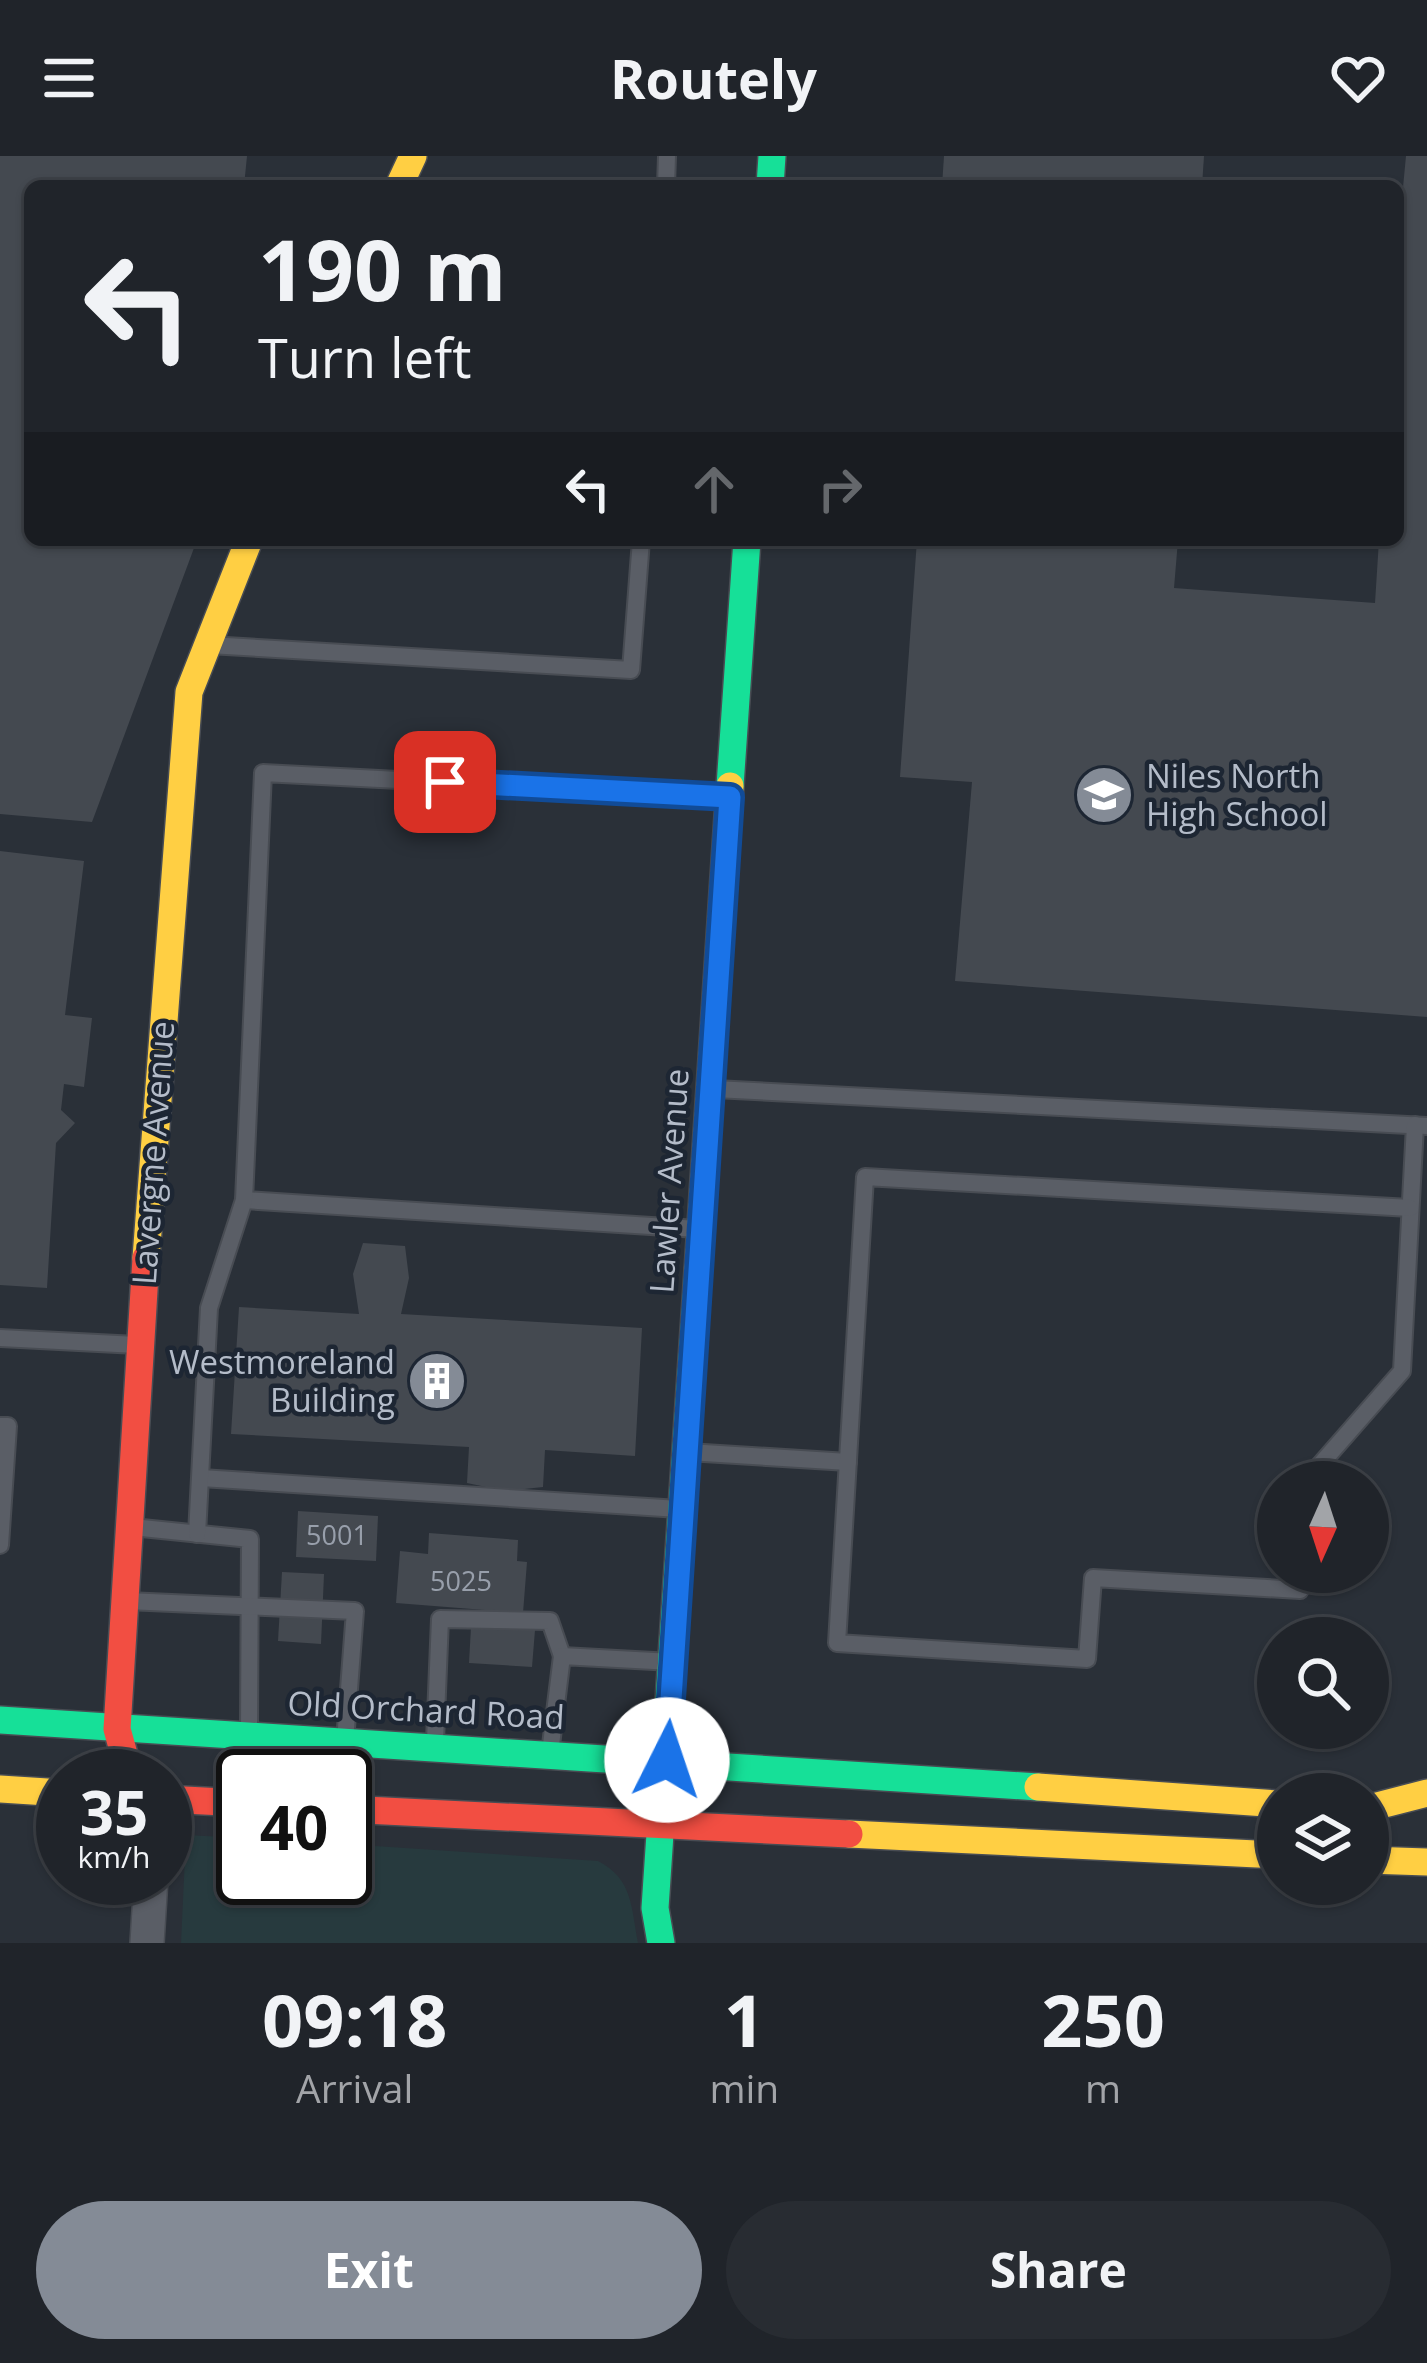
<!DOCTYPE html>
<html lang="en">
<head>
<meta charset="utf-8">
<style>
	body { margin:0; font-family:"Open Sans",sans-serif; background:#282c32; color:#f1f3f6; height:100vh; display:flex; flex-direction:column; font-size:45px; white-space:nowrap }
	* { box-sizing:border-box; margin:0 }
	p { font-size:39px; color:#a2a4a8 }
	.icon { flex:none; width:66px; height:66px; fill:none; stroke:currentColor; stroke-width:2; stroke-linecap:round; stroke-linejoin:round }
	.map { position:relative; height:1787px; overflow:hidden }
	.sheet { display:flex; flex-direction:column; background:#20242a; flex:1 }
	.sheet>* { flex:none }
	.guide { position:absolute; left:24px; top:24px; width:1380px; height:366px; border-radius:18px; box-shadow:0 3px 9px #0004,0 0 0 3px #3d4147; background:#20242a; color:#f1f3f6; overflow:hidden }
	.needle { width:78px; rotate:183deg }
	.tools { position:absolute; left:1257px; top:1305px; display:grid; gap:24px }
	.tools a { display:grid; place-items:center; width:132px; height:132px; border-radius:50%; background:#20242a; box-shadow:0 3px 9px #0004,0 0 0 3px #3d4147; font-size:60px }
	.speed { position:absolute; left:36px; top:1593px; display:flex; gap:24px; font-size:60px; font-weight:700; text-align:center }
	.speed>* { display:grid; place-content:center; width:156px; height:156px; border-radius:50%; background:#20242a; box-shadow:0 3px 9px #0004,0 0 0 3px #3d4147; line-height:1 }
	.speed small { font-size:30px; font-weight:400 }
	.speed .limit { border:6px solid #111; border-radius:18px; background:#fff; color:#111 }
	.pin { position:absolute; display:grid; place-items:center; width:102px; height:102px; color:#fff; margin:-51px; border-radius:24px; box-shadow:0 6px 18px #0006 }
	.me { position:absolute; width:132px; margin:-66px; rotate:4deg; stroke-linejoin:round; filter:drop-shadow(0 0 9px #0008) }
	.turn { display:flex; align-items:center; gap:42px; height:252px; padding:0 36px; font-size:54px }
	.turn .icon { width:156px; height:156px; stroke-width:2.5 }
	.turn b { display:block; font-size:84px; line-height:102px }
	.lanes { display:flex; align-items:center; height:114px; padding:0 36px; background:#0003; justify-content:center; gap:60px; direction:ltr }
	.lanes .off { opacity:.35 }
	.eta { display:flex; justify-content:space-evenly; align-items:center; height:204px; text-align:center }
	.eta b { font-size:72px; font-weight:700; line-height:84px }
	.button { display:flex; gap:24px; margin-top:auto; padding:24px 36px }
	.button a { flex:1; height:138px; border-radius:72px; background:#848b96; color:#fff; font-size:48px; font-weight:700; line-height:138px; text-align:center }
	.button a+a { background:#282c32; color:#f1f3f6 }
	header { display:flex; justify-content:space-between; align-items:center; height:156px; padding:0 36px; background:#20242a; font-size:54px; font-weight:700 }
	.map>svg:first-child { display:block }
</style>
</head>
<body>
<header><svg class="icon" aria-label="menu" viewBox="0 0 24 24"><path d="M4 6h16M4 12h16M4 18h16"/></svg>Routely<svg class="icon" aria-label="heart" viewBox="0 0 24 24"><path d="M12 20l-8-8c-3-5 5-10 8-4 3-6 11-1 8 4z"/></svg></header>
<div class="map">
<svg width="1427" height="1787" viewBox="0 0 1427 1787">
	<rect width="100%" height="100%" fill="#2a3038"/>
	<path fill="#273a3e" d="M 186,1679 L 243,1682 L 243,1722 L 345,1722 L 345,1688 L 598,1705 C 633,1723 631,1751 638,1787 L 181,1787 Z"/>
	<g fill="#444950">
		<path d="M 0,0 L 247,0 L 244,30 L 30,30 L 30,384 L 197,384 L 92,666 L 0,658 Z"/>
		<path d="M 944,0 L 1204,0 L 1202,30 L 942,30 Z"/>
		<path d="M 1406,0 L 1427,0 L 1427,861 L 955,825 L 972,626 L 900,621 L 917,384 L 1178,384 L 1174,432 L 1375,447 L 1379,384 L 1398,384 L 1398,84 Z"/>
		<path d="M 0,695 L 84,705 L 65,859 L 92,862 L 84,931 L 64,928 L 61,954 L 75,967 L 56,987 L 47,1132 L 0,1129 Z"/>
		<path d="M 363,1087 L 405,1090 L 409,1122 L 401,1158 L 642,1172 L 635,1300 L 545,1294 L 543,1331 L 505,1335 L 467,1327 L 469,1291 L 231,1278 L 239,1151 L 359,1158 L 353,1118 Z"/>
		<path d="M 298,1355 L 378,1360 L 376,1405 L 296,1401 Z"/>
		<path d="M 429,1377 L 518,1384 L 517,1405 L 527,1406 L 523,1457 L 396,1447 L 400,1395 L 428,1398 Z"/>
		<path d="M 282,1416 L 324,1418 L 321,1488 L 278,1485 Z"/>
		<path d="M 471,1471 L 535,1474 L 532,1511 L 469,1507 Z"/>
	</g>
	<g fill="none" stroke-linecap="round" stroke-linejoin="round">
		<defs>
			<g id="lane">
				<path d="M 666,30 L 667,0"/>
				<path d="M 209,489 L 631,514 L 641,384"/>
				<path d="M 715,933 L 1427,970"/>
				<path d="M 244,1044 L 698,1073"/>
				<path d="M 0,1182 L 137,1189"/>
				<path d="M 0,1270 L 8,1270 L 0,1389"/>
				<path d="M 688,1296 L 848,1306"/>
				<path d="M 201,1322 L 679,1353"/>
				<path d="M 1305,1326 L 1402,1215 L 1415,969"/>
				<path d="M 132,1371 L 250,1383 L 249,1574"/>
				<path d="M 197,1378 L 209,1152 L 244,1044 L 263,617 L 729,641"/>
				<path d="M 1301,1416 L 1300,1434 L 1093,1422 L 1087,1503 L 837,1487 L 865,1021 L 1410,1052"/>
				<path d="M 127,1445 L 355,1455 L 345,1585"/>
				<path d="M 435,1585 L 440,1463 L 550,1465 L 562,1500"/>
				<path d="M 550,1597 L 562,1500 L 672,1506"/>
			</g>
			<path id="street" d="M 147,1787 L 151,1722"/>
			<g id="fast">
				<path d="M 770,30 L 772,0"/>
				<path d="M 730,630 L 747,384"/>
				<path d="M 0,1564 L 1038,1631"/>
				<path d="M 661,1787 L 655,1752 L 698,1115"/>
			</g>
			<g id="slow">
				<path d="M 399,30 L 413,0"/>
				<path d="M 146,1102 L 189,536 L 249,384"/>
				<path d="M 698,1115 L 730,630"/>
				<path d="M 1038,1631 L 1278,1648"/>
				<path d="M 0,1633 L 63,1637"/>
				<path d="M 1369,1652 L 1427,1637"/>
				<path d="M 849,1678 L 1278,1699"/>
				<path d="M 1368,1704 L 1427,1706"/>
			</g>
			<g id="jam">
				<path d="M 130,1620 L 117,1573 L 146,1102"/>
				<path d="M 165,1643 L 243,1647"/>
				<path d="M 345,1653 L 849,1678"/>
			</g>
		</defs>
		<use href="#lane" stroke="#484c53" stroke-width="20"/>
		<use href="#street" stroke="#484c53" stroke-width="36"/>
		<use href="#fast" stroke="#484c53" stroke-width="30"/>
		<use href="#slow" stroke="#484c53" stroke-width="30"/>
		<use href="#jam" stroke="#484c53" stroke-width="30"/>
		<use href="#lane" stroke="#5a5e66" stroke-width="16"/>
		<use href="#street" stroke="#5a5e66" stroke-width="33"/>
		<use href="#fast" stroke="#16e098" stroke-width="27"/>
		<use href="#slow" stroke="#ffcf43" stroke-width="27"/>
		<use href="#jam" stroke="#f24e42" stroke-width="27"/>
	</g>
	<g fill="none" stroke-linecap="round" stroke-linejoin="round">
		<defs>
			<path id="route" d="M 445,626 L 730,641 L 667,1604"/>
		</defs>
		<use href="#route" stroke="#114b97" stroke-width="30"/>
		<use href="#route" stroke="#1a73e8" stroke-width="21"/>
	</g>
	<defs>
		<symbol id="school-disc" viewBox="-11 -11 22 22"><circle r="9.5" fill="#848b96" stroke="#1d2633"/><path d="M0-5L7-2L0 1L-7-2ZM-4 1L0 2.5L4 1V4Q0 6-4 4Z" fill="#fff"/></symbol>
		<symbol id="building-disc" viewBox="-11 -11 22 22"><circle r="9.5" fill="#848b96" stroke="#1d2633"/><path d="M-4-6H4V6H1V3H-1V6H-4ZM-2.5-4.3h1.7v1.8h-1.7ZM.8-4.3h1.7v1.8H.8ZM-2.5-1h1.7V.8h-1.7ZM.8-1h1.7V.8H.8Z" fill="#fff"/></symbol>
	</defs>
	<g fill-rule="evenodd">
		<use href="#school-disc" x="1071" y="606" width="66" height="66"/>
		<use href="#building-disc" x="404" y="1192" width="66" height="66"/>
	</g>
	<g text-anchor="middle" stroke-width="9" stroke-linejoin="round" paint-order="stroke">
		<g font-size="27" fill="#989fab">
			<text x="337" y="1389">5001</text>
			<text x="461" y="1435">5025</text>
		</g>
		<g font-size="33" fill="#b4bcc9" stroke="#1d2633" text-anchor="start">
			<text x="1146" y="632">Niles North<tspan x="1146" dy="38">High School</tspan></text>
			<text x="395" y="1218" text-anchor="end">Westmoreland<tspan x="395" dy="38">Building</tspan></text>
		</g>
		<g font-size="33" fill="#b4bcc9" stroke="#1d2633">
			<text transform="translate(153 997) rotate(-86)" y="12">Lavergne Avenue</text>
			<text transform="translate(669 1025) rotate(-86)" y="12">Lawler Avenue</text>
			<text transform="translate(426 1554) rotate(3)" y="12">Old Orchard Road</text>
		</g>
	</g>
</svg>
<div class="tools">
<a><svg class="needle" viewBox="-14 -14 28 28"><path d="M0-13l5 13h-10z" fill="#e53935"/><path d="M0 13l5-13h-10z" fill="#a2a4a8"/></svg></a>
<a><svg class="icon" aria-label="search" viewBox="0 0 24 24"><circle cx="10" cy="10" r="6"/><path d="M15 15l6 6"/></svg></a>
<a><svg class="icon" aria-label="layers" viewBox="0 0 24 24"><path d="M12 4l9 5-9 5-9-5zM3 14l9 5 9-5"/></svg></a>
</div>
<div class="speed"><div>35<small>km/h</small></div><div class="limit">40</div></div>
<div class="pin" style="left:445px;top:626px;background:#d93025"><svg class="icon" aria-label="arrive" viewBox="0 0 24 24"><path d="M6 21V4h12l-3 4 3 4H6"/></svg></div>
<svg class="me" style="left:667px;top:1604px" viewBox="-20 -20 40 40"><circle r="19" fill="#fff"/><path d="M0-13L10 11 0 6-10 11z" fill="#1a73e8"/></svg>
<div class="guide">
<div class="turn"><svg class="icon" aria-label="left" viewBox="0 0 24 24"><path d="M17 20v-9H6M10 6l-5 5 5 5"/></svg><div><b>190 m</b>Turn left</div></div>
<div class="lanes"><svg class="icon" aria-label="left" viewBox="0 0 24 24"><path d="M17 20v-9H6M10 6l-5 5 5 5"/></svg><svg class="icon off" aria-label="ahead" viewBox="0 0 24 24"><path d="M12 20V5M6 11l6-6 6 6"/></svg><svg class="icon off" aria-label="right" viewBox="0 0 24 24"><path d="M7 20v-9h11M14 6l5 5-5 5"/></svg></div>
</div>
</div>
<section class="sheet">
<div class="eta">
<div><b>09:18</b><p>Arrival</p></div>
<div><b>1</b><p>min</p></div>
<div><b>250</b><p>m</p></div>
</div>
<div class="button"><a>Exit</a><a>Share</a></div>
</section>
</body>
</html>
